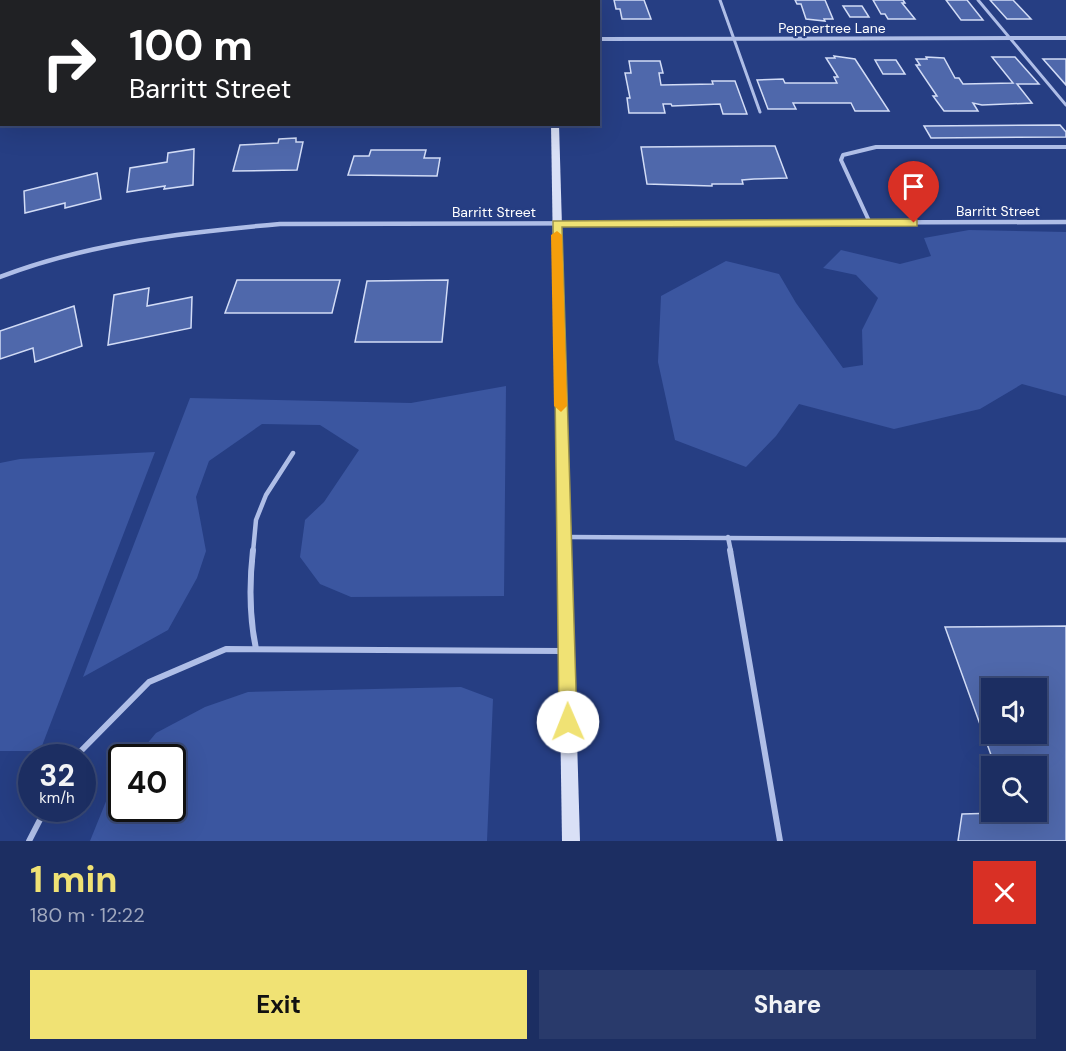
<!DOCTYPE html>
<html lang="en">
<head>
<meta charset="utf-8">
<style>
	body { margin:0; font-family:"DM Sans",sans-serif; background:#293a6b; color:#f1f3f6; height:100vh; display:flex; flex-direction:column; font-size:22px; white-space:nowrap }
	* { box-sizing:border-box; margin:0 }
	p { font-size:20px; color:#a0a8be }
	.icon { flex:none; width:33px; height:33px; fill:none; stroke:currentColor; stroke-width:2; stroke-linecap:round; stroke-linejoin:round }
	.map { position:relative; height:841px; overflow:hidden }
	.panel { display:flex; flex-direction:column; background:#1c2e62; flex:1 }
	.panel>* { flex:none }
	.banner { position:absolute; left:0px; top:0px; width:600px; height:126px; box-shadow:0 6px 24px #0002,0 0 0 2px #3a4a77; background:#202124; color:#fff; overflow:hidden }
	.fabs { position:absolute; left:981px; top:678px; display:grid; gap:12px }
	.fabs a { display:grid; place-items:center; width:66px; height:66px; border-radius:0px; background:#1c2e62; box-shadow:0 6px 24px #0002,0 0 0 2px #3a4a77; font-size:30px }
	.speed { position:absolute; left:18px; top:744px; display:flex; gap:12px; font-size:30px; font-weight:700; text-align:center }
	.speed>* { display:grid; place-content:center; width:78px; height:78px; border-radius:50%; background:#1c2e62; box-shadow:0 6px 24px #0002,0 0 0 2px #3a4a77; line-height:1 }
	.speed small { font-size:15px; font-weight:400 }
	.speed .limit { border:3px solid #111; border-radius:9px; background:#fff; color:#111 }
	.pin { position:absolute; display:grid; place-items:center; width:51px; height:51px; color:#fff; margin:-62px -26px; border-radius:50% 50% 50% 0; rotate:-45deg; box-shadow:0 0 6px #0007 }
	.pin .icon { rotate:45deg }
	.me { position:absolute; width:66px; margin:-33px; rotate:359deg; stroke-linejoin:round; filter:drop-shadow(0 0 4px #0008) }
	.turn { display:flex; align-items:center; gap:21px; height:126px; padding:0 30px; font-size:27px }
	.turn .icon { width:78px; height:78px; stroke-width:2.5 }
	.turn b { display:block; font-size:42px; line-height:51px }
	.round { display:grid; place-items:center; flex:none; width:63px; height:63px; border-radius:0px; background:#293a6b }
	.summary { display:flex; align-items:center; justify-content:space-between; height:102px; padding:0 30px }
	h1 { font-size:36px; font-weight:700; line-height:45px; color:#f0e274 }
	.button { display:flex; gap:12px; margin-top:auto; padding:12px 30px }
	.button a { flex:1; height:69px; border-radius:0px; background:#f0e274; color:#111; font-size:24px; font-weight:700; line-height:69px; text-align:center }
	.button a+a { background:#293a6b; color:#f1f3f6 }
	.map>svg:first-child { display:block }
</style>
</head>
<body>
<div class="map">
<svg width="1066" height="841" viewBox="0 0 1066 841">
	<rect width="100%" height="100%" fill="#263e83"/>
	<g fill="#3b56a0">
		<path d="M 969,230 L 1066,232 L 1066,396 L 1022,384 L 980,409 L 894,429 L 799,404 L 776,436 L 746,467 L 675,440 L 658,362 L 661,296 L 726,261 L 779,274 L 796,303 L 843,368 L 863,365 L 862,330 L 878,298 L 856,275 L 823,268 L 841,250 L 900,264 L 931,256 L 924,238 Z"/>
		<path d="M 506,386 L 504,596 L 351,597 L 320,584 L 300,557 L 305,520 L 324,502 L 359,450 L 320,425 L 262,424 L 209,461 L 196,497 L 206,551 L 197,578 L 168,630 L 83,677 L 190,398 L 411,403 Z"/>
		<path d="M 155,452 L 40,751 L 0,751 L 0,463 L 20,459 Z"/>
		<path d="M 461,687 L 493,699 L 487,841 L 90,841 L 111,789 L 121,776 L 122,808 L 172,808 L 172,758 L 136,757 L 156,733 L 205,707 L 248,692 Z"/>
	</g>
	<g fill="#4f68ab" stroke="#d2dcf6" stroke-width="1.5" fill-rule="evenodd">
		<path d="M 614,0 L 644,0 L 651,19 L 622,19 L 620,9 L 616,9 Z"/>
		<path d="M 795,0 L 825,0 L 833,19 L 824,19 L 825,21 L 806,19 L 801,4 L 797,4 Z"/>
		<path d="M 873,0 L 903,0 L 905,3 L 902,3 L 915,19 L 888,19 L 885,14 L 881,14 Z"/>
		<path d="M 946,0 L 967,0 L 983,20 L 961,20 Z"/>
		<path d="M 990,0 L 1013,0 L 1031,19 L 1007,19 Z"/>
		<path d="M 843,6 L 862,6 L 869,17 L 850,17 Z"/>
		<path d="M 834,56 L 855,59 L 889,111 L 855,111 L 851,103 L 793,103 L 796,109 L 768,109 L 757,80 L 783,79 L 785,83 L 837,83 L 834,77 L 838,77 L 826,58 L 835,58 Z"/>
		<path d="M 926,57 L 944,58 L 955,78 L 959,78 L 963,84 L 1013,83 L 992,57 L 1015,57 L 1039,84 L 1017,84 L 1032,103 L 982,105 L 973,103 L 978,111 L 944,111 L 933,96 L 937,96 L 916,65 L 920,65 L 916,59 L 927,59 Z"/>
		<path d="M 1043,59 L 1066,59 L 1066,85 Z"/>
		<path d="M 875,60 L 896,60 L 905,74 L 883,74 Z"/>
		<path d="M 629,61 L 660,61 L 663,73 L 659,73 L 661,85 L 713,84 L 712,81 L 735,81 L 747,114 L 723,114 L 720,104 L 672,106 L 671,104 L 663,104 L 665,113 L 629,113 L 627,98 L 630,98 L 625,73 L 631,73 Z"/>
		<path d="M 349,124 L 407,124 L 406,127 L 348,126 Z"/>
		<path d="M 1060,125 L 1066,132 L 1066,137 L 931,138 L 924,126 Z"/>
		<path d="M 296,138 L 296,142 L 303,142 L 297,170 L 233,171 L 240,145 L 278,143 L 279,139 Z"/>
		<path d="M 775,146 L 787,178 L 754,179 L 742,180 L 743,184 L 712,184 L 712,186 L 647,184 L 641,147 Z"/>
		<path d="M 194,149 L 193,185 L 164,189 L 165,186 L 127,192 L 130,168 L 167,162 L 168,153 Z"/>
		<path d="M 371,150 L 426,150 L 424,158 L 440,158 L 437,176 L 348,175 L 354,156 L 369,156 Z"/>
		<path d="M 97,173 L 101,199 L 65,208 L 65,203 L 25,213 L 24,191 Z"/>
		<path d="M 237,280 L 340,280 L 332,313 L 225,313 Z"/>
		<path d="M 448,280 L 442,342 L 355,342 L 367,281 Z"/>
		<path d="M 149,288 L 147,306 L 192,297 L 191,328 L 108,345 L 114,295 Z"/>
		<path d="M 74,306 L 82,346 L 35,362 L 33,348 L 0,359 L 0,331 Z"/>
		<path d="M 1066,626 L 1066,841 L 958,841 L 962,814 L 1036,812 L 1036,766 L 995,766 L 945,627 ZM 992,688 L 1036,688 L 1036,734 L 992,734 Z"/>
	</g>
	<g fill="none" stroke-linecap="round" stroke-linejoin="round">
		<g stroke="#afbee7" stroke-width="3">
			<path d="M 720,0 L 760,112"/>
			<path d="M 978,0 L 1066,105"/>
		</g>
		<path stroke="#afbee7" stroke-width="4" d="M 870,223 L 841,160 L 843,155 L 876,147 L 1066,147"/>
		<g stroke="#afbee7" stroke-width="4.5">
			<path d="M 566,537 L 1066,540"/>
			<path d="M 728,537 L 731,552"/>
			<path d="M 253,552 L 256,520 L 266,495 L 293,453"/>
		</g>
		<g stroke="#afbee7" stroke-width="6">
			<path d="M 253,550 C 249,585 249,615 256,649"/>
			<path d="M 730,550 L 780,841"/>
			<path d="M 74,758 L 149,682 L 226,649 L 564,651"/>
			<path d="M 29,841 L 46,808"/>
		</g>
		<g stroke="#afbee7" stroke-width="4">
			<path d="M 165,2 L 171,0"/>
			<path d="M 598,39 L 1066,38"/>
		</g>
		<path stroke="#afbee7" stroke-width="4.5" d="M 0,277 C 88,243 187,232 280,224 L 1066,222"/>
		<g fill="#d9e0f6" fill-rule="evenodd">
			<rect x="548" y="0" width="6" height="2"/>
			<path d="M 551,124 L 559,124 L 580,841 L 562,841 Z"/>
		</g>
	</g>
	<path fill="#f0e274" stroke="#9c934b" stroke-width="1.5" d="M 914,219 L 917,220 L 917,226 L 562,227 L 577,722 L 574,728 L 568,731 L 562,728 L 559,722 L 553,221 Z"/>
	<path fill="#f59e0b" d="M 557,231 L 562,235 L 567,406 L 561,412 L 554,406 L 551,235 Z"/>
	<g text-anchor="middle" stroke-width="4.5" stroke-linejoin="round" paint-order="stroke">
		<g font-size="14" fill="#fff" stroke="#263e83">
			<text x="832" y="33">Peppertree Lane</text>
			<text x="998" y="216">Barritt Street</text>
			<text x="494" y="217">Barritt Street</text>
		</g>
	</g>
</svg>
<div class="fabs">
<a><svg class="icon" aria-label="sound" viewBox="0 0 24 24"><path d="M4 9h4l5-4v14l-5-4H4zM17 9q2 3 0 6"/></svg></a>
<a><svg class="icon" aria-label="search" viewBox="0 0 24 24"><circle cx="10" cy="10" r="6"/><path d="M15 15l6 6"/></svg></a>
</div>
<div class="speed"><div>32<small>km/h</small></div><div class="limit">40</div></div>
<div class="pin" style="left:914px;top:223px;background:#d93025"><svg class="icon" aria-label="arrive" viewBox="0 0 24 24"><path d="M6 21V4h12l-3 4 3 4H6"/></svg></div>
<svg class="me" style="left:568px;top:722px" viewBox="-20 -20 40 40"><circle r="19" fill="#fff"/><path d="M0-13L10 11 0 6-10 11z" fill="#f0e274"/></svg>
<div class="banner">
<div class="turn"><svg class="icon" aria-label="right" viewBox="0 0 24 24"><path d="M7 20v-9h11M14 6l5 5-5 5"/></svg><div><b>100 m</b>Barritt Street</div></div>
</div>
</div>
<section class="panel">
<div class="summary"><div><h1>1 min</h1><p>180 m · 12:22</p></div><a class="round" style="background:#d93025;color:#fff"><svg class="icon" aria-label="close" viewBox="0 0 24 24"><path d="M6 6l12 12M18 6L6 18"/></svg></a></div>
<div class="button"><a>Exit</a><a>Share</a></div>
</section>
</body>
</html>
